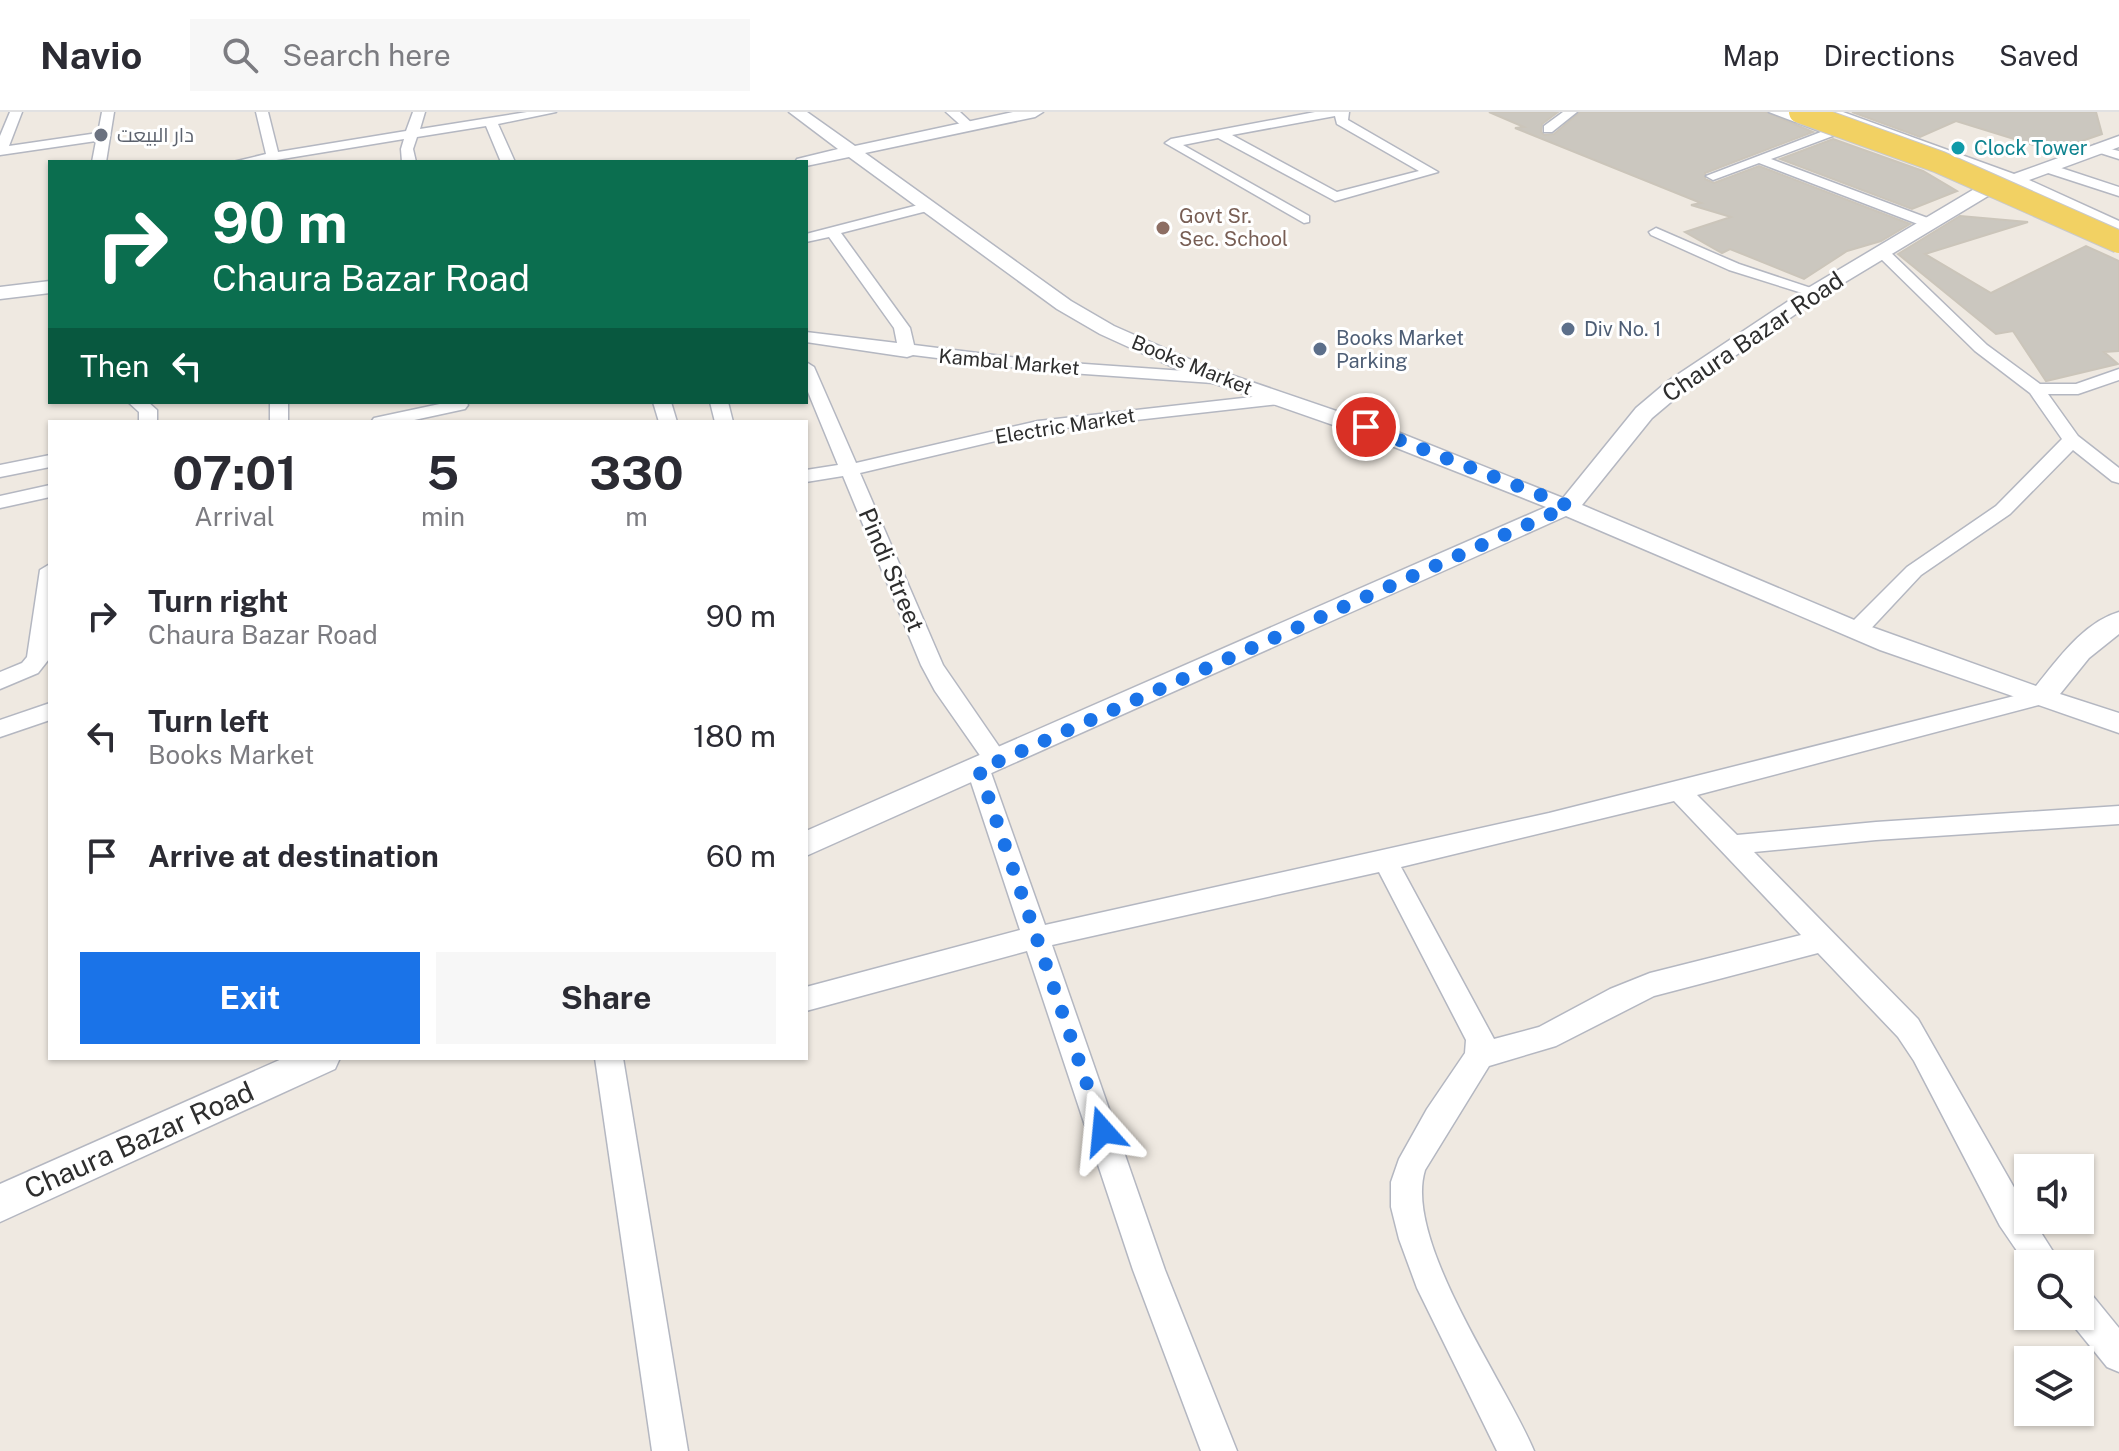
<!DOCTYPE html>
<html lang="en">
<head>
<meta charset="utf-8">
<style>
	body { margin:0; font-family:"Public Sans",Cairo,sans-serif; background:#f7f7f7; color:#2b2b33; height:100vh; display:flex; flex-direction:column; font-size:30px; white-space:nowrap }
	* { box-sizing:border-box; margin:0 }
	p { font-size:26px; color:#7c7c81 }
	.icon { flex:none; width:44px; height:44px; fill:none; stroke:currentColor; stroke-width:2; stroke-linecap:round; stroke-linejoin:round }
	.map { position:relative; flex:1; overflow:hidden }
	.details { position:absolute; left:48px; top:308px; width:760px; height:640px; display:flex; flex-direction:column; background:#fff; border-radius:0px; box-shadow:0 2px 6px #0004 }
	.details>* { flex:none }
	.guide { position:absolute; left:48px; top:48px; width:760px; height:244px; border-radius:0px; box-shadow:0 2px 6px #0004; background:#0b6e4f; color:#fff; overflow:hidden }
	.controls { position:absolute; left:2014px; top:1042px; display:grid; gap:16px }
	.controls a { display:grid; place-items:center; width:80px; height:80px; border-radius:0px; background:#fff; box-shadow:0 2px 6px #0004; font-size:40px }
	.pin { position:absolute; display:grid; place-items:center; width:68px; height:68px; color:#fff; margin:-34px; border:4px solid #fff; border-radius:50%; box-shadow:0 2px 8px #0007 }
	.me { position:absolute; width:88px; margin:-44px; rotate:342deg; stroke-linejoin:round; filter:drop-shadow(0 0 6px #0008) }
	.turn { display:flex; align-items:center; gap:28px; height:168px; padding:0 32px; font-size:36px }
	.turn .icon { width:104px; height:104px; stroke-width:2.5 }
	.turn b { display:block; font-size:56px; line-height:68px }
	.then { display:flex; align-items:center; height:76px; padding:0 32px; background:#0003; gap:16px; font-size:30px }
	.eta { display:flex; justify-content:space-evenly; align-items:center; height:136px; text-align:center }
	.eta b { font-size:48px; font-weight:700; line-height:56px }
	.primary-button { display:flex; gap:16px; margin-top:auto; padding:16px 32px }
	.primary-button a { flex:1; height:92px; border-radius:0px; background:#1a73e8; color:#fff; font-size:32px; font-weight:700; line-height:92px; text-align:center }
	.primary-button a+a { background:#f7f7f7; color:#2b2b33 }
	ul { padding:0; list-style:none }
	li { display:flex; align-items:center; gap:24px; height:120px; padding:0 32px }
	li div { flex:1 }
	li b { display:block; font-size:30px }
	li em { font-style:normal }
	header { display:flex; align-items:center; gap:48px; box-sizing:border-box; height:112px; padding:0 40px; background:#fff; border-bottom:2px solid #e1e1e2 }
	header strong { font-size:38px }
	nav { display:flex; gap:44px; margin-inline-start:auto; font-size:28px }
	.search { width:560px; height:72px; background:#f7f7f7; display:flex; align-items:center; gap:20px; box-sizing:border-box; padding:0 28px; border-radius:0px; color:#7c7c81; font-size:30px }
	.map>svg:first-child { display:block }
</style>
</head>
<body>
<header>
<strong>Navio</strong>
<div class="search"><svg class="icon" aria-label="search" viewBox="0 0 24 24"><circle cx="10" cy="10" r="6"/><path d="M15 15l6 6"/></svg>Search here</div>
<nav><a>Map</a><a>Directions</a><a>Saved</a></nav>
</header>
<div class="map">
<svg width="2119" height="1339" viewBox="0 0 2119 1339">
	<rect width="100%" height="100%" fill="#efe9e1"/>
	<g fill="#cbc7bf" stroke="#cbc5ba" stroke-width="2">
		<path d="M 1489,0 L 1558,0 L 1542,12 L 1541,20 L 1544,23 L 1554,22 L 1580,0 L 1766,0 L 1813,20 L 1705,61 L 1705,67 L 1714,71 L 1759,54 L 1910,112 L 1881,129 L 1847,139 L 1804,167 L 1730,137 L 1722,141 L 1685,120 L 1731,105 L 1691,93 L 1701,91 L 1515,16 L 1524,15 Z"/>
		<path d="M 1852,0 L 2096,0 L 2102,22 L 2053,39 L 1956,9 L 1920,25 Z"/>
		<path d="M 1833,27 L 1923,59 L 1957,79 L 1912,97 L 1780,47 Z"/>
		<path d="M 1960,104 L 2028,110 L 1925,142 L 1991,181 L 2086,134 L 2119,149 L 2119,239 L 2104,240 L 2118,252 L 2046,269 L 2013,219 L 1996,222 L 1898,142 Z"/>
	</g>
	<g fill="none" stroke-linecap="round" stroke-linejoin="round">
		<defs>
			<g id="minor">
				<path d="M 10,0 L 22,0 L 9,34 L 98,21 L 102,0 L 114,0 L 106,50 L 92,50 L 96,29 L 0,43 L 0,24 Z"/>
				<path d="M 256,0 L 268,0 L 278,40 L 406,19 L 413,0 L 425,0 L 420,17 L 527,0 L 556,0 L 498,12 L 515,50 L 501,50 L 486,14 L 417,25 L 413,37 L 416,50 L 402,50 L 401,37 L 404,27 L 264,50 L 233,50 L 266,42 Z"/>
				<path d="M 946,0 L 960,0 L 975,14 L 965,17 Z"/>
				<path d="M 1315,0 L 1349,0 L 1348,8 L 1438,60 L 1335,89 L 1218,26 L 1183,33 L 1309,104 L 1309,110 L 1304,111 L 1165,31 L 1171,27 ZM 1335,4 L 1337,12 L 1419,59 L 1337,80 L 1232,23 Z"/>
				<path d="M 1563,0 L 1577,0 L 1552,20 L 1544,20 L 1544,14 Z"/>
				<path d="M 1834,15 L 1840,19 L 1838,22 L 1771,47 L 1933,108 L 1933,114 L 1923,114 L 1759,51 L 1713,68 L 1706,64 Z"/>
				<path d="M 2094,33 L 2119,39 L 2119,47 L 2094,39 Z"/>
				<path d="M 2042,53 L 2052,53 L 2119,75 L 2119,84 L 2042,59 Z"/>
				<path d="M 926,91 L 933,95 L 931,98 L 841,121 L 910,216 L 914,233 L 1042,249 L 1213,261 L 1221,266 L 1213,271 L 1042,259 L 913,243 L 907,245 L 806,230 L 806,220 L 897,231 L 894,216 L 829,125 L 806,130 L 806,122 Z"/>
				<path d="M 1656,116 L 1739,152 L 1823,180 L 1815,185 L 1729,158 L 1651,123 L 1649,120 Z"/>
				<path d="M 1881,135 L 1886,136 L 1987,233 L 2040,272 L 2076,272 L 2119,257 L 2119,268 L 2078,282 L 2048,282 L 2078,324 L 2119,356 L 2119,371 L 2112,369 L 2073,338 L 2010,402 L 1921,463 L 1864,524 L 1848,524 L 1845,519 L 1848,514 L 1907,455 L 1996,394 L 2062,327 L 2030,281 L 1975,239 L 1876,142 L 1874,139 Z"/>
				<path d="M 806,250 L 814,255 L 856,351 L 1038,309 L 1279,282 L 1288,287 L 1279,292 L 1038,319 L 860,361 L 943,553 L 1009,649 L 1005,655 L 989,655 L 1045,813 L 1549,701 L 2042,577 L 2050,580 L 2053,585 L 2050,590 L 1697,683 L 1737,723 L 1876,710 L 2119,694 L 2119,712 L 1876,728 L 1754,740 L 1918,907 L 2028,1100 L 2028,1108 L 2033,1108 L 2061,1152 L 2028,1152 L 2028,1155 L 2000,1114 L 1914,949 L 1898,925 L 1818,841 L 1654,884 L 1556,934 L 1489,954 L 1425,1058 C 1403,1129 1506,1271 1534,1339 L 1497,1339 L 1417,1176 L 1399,1127 L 1391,1095 L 1391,1070 L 1399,1047 L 1427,997 L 1465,941 L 1466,928 L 1379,760 L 1052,833 L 1165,1158 L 1237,1339 L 1201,1339 L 1133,1158 L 1027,839 L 806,899 L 806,875 L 1020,818 L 967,658 L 971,652 L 986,652 L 935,579 L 921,553 L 843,364 L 806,370 L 806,358 L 838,353 L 806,275 ZM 1674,689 L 1801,823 L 1650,861 L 1610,877 L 1539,915 L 1494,927 L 1401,755 Z"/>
				<path d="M 128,290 L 148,290 L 157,298 L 157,310 L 139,310 L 139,300 Z"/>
				<rect x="270" y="290" width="18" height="20"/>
				<path d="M 449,290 L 466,290 L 468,293 L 465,297 L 405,310 L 371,310 L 374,306 Z"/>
				<path d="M 653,290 L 671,290 L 677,310 L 659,310 Z"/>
				<path d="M 710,290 L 728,290 L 733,310 L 715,310 Z"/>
				<path d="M 50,343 L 50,355 L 0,365 L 0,353 Z"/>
				<path d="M 50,373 L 50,385 L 0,396 L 0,384 Z"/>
				<path d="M 50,452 L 49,547 L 38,561 L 0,577 L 0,560 L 22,551 L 27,545 L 40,458 Z"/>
				<path d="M 50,591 L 50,608 L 0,625 L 0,608 Z"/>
				<path d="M 595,946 L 623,946 L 688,1339 L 652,1339 Z"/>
				<path d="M 2080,1178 L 2092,1183 L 2119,1216 L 2119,1260 L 2107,1255 L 2068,1207 L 2067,1204 L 2080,1204 Z"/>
			</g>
			<g id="tertiary">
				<path d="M 789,0 L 807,0 L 855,34 L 1013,0 L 1043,0 L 1035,5 L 865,41 L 1071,189 L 1114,214 L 1205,254 L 1395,319 L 1563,386 L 1636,296 L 1668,269 L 1808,176 L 1976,76 L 1998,68 L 1821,0 L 1843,0 L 2014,62 L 2119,24 L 2119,35 L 2029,68 L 2119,109 L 2119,121 L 2013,74 L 1988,84 L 1822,184 L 1684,279 L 1652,306 L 1582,393 L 1866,513 L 2036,574 C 2058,547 2084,510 2119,500 L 2119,522 L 2089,546 L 2060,582 L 2119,601 L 2119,621 L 1880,538 L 1566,404 L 806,744 L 806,719 L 1546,395 L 1379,329 L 1190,263 L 1100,222 L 1057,197 L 849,45 L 806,54 L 806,50 L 795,50 L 797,47 L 838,37 Z"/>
				<path d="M 1769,0 L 1792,0 L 1836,17 L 1834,20 L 1822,20 Z"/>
				<path d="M 50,169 L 50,181 L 0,187 L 0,175 Z"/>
				<path d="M 284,946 L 340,946 L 335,957 L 0,1110 L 0,1072 Z"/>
			</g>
		</defs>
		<use href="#minor" stroke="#b4b7c1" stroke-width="3"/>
		<use href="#tertiary" stroke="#b4b7c1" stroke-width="3"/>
		<use href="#minor" fill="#fff" fill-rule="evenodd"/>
		<use href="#tertiary" fill="#fff" fill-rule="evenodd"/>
		<defs>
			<path id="primary-bridge" d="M 1800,0 L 1939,50 L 2119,130"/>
		</defs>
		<use href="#primary-bridge" stroke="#c9c9c9" stroke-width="24" stroke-linecap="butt"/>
		<use href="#primary-bridge" stroke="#f2d163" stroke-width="22"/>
	</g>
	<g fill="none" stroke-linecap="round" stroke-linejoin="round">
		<path stroke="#1a73e8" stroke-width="14" stroke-dasharray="0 25.2" d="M 1103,1019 L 979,658 L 1569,394 L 1366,315"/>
	</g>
	<circle fill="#6b7280" stroke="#fff" stroke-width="3" cx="101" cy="23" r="8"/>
	<circle fill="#0f9aa8" stroke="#fff" stroke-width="3" cx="1958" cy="36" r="8"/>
	<circle fill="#8d6e63" stroke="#fff" stroke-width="3" cx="1163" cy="116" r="8"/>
	<g fill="#5c6f8a" stroke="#fff" stroke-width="3">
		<circle cx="1568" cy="217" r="8"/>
		<circle cx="1320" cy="237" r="8"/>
	</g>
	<g text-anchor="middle" stroke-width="6" stroke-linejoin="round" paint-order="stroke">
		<g font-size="20" fill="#5b616d" stroke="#fff" text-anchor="start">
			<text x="117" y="30">دار البیعت</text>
		</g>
		<g font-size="20" fill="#0d838f" stroke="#fff" text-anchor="start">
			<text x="1974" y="43">Clock Tower</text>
		</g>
		<g font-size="20" fill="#785e54" stroke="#fff" text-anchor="start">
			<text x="1179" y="111">Govt Sr.<tspan x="1179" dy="23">Sec. School</tspan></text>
		</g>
		<g font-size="20" fill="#4e5e75" stroke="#fff" text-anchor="start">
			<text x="1584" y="224">Div No. 1</text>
			<text x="1336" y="233">Books Market<tspan x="1336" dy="23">Parking</tspan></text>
		</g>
		<g font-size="20" fill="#2e2e2e" stroke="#fff">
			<text transform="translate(1009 250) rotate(5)" y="7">Kambal Market</text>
			<text transform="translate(1192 253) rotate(22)" y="7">Books Market</text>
			<text transform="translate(1065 314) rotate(-9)" y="7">Electric Market</text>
		</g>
		<g font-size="24" fill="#2e2e2e" stroke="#fff">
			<text transform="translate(1753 225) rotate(-34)" y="8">Chaura Bazar Road</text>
			<text transform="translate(891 458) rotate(67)" y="8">Pindi Street</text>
		</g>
		<g font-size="28" fill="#2e2e2e" stroke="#fff">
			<text transform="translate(139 1028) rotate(-24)" y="10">Chaura Bazar Road</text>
		</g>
	</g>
</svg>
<div class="controls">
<a><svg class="icon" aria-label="sound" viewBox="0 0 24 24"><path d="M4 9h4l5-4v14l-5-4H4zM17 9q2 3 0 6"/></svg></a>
<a><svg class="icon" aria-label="search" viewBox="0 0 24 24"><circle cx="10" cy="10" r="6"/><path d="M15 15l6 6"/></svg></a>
<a><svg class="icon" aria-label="layers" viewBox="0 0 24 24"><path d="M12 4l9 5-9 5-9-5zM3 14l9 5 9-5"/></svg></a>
</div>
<div class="pin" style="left:1366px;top:315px;background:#d93025"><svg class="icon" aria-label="arrive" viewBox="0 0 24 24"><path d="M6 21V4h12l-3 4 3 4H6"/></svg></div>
<svg class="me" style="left:1103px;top:1019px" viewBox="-20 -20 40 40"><path d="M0-17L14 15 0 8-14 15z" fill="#1a73e8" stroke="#fff" stroke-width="4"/></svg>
<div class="guide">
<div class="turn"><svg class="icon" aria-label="right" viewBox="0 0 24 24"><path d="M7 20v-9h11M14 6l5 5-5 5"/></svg><div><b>90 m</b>Chaura Bazar Road</div></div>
<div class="then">Then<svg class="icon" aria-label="left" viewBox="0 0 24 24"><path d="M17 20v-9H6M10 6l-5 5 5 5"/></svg></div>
</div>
<section class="details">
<div class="eta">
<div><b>07:01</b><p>Arrival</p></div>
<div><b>5</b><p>min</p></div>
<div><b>330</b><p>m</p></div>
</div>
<ul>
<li><svg class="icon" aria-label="right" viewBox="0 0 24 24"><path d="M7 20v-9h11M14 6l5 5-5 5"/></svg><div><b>Turn right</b><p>Chaura Bazar Road</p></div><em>90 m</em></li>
<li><svg class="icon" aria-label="left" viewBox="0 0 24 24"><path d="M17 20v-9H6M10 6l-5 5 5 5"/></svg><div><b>Turn left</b><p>Books Market</p></div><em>180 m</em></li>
<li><svg class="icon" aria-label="arrive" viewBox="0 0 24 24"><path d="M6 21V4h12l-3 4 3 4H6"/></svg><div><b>Arrive at destination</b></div><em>60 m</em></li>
</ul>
<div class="primary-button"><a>Exit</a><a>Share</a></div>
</section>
</div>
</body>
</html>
